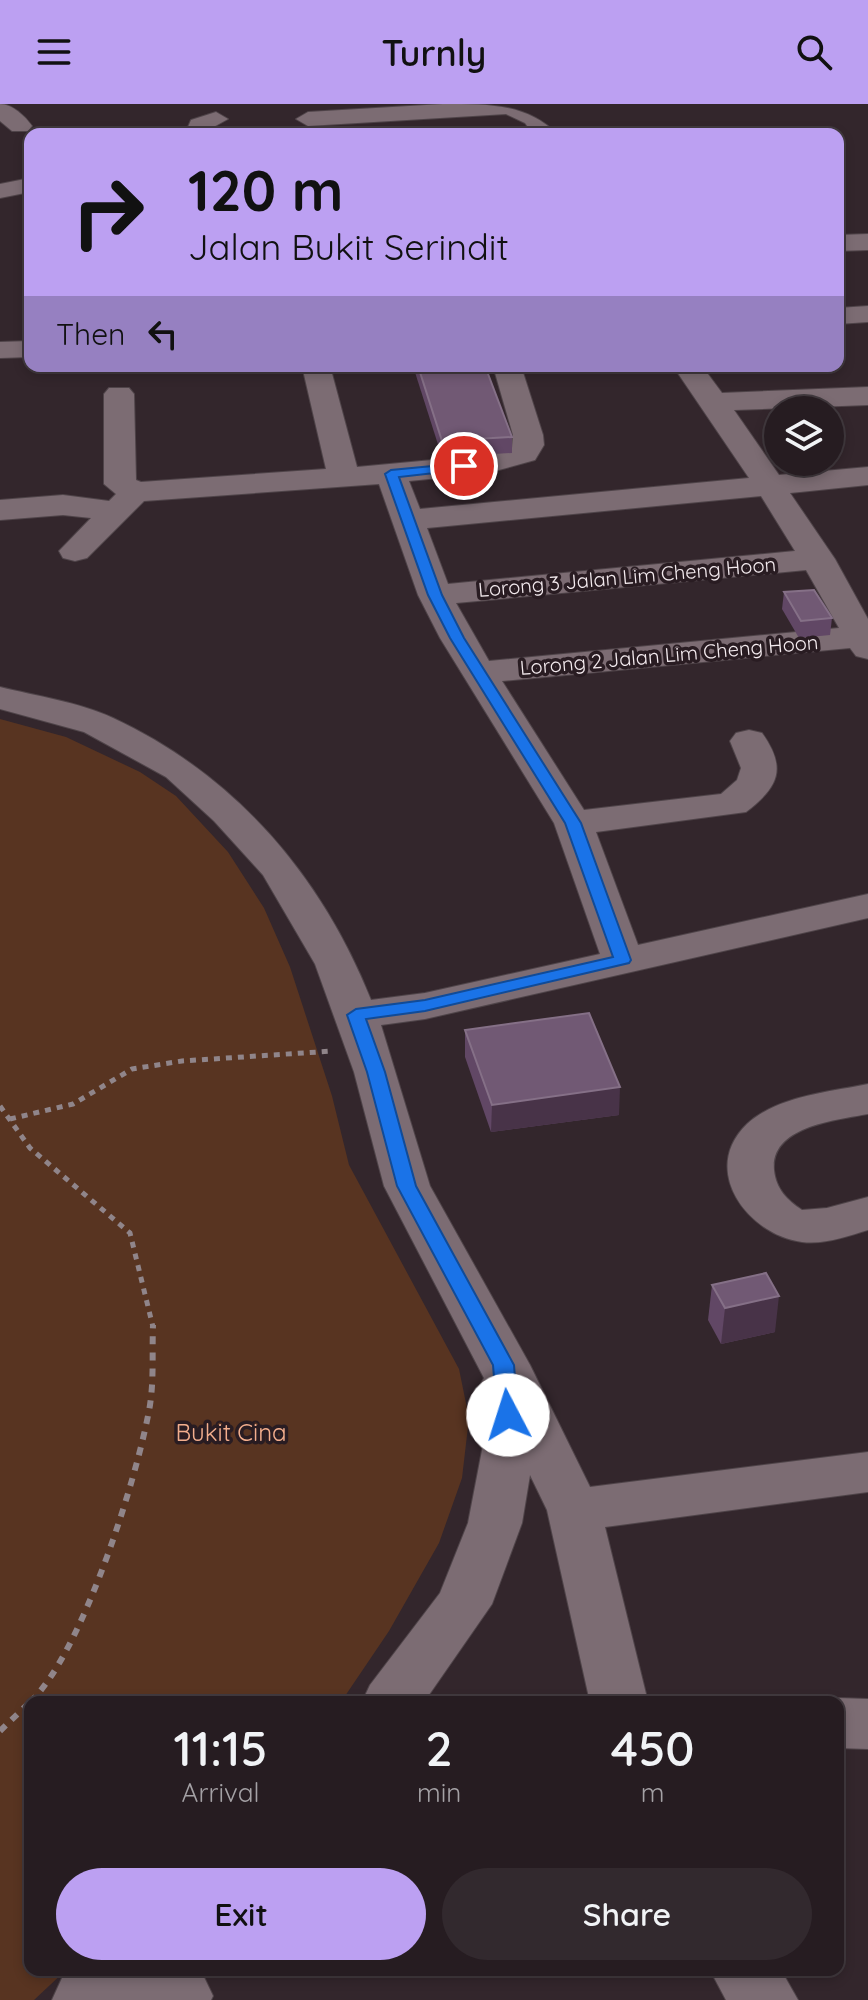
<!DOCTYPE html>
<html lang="en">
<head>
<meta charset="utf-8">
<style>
	body { margin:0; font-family:Quicksand,sans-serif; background:#32292e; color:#f1f3f6; height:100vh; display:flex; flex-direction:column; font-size:30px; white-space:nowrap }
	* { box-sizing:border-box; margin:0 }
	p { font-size:26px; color:#a4a1a5 }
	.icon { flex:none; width:44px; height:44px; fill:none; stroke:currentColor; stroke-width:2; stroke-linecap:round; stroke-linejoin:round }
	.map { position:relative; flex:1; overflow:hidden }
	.side { position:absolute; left:24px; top:1592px; width:820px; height:280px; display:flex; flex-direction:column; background:#261c21; border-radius:16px; box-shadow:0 4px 12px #0003,0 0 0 2px #423a3f }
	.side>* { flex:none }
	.guide { position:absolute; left:24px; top:24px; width:820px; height:244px; border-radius:16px; box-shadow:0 4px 12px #0003,0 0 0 2px #423a3f; background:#bca0f2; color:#111; overflow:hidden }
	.controls { position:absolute; left:764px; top:292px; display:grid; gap:16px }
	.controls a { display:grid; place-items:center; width:80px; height:80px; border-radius:50%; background:#261c21; box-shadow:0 4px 12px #0003,0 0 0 2px #423a3f; font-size:40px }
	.pin { position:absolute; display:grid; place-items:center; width:68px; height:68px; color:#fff; margin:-34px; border:4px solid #fff; border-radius:50%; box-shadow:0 2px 8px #0007 }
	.me { position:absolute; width:88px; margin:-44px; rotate:355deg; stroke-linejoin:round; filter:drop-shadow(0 0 6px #0008) }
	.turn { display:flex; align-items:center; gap:28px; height:168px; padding:0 32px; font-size:36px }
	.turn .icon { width:104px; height:104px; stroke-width:2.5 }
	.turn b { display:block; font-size:56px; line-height:68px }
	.then { display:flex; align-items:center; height:76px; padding:0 32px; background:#0003; gap:16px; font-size:30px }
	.eta { display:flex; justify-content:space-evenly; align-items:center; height:136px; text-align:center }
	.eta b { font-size:48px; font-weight:600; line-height:56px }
	.button { display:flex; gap:16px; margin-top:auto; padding:16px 32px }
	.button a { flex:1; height:92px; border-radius:48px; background:#bca0f2; color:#111; font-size:32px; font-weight:600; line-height:92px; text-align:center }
	.button a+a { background:#32292e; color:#f1f3f6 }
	header { display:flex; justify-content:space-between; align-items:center; height:104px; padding:0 32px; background:#bca0f2; color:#111; font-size:36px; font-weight:600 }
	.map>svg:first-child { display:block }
</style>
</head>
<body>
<header><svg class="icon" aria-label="menu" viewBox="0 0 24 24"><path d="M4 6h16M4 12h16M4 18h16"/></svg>Turnly<svg class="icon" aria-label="search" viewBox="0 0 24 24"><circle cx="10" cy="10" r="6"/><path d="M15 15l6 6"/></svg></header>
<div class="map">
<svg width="868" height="1896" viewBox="0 0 868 1896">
	<rect width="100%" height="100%" fill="#33262c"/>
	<path fill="#583421" d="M 0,615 L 66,633 L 140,668 L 176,692 L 228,748 L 264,804 L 290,863 L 332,992 L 349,1061 L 459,1265 L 469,1314 L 462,1374 L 439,1439 L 389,1527 L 341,1598 L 30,1598 L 30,1866 L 66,1866 L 34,1896 L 0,1896 Z"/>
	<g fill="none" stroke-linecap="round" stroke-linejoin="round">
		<defs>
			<g id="minor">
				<path d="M 0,0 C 12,0 25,12 32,22 L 28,27 L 12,27 L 0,17 Z"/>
				<path d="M 443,0 C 490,0 527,0 557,30 L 533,30 L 525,19 L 506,10 L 308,22 L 296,15 L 308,8 Z"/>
				<path d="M 216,8 L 228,15 L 210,25 L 209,30 L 185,30 L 191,16 Z"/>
				<path d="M 30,74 L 30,88 L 0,94 L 0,80 Z"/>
				<path d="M 868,130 L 868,146 L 838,147 L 838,131 Z"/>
				<path d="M 868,202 L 868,218 L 838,220 L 838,204 Z"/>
				<path d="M 30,237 L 30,253 L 0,254 L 0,238 Z"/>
				<path d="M 302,262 L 330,262 L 357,363 L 486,351 L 512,344 L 513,331 L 493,262 L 521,262 L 543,331 L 544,341 L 535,356 L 488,369 L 409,377 L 420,405 L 749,374 L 673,262 L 702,262 L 722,289 L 868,283 L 868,301 L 734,306 L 779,371 L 868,363 L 868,381 L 790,389 L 835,455 L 868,515 L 868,555 L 856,552 L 850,544 L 502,577 L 584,706 L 721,690 L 737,676 L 741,664 L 730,637 L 736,629 L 749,626 L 762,629 C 787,664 779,683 746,708 L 596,728 L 638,841 L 868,790 L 868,814 L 425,915 L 381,921 L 430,1082 L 530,1261 L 590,1383 L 868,1348 L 868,1388 L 605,1423 L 648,1598 L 590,1598 L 547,1406 L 530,1371 L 522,1419 L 492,1500 L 424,1598 L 362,1598 L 370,1581 L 440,1489 L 468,1419 L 484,1336 L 479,1283 L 484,1274 L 384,1082 L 354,968 L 315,860 L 263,771 L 214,717 L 166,673 L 84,628 L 0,605 L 0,583 C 36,592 79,598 113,614 C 235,671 321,771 371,896 L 425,889 L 600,850 L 554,719 L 440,534 L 418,491 L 379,380 L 144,397 L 87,454 L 75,457 L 63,454 L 59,447 L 91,414 L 63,411 L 0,416 L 0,396 L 63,391 L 109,397 L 116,390 L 104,380 L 104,290 L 109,284 L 129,284 L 134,290 L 136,376 L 141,378 L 326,365 ZM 761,392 L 795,447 L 448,480 L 427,424 ZM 806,466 L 839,524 L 489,557 L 456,499 Z"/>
				<path d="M 868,980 L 868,1010 C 837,1016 770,1022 774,1066 C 776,1085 787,1096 802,1106 L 827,1104 L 868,1093 L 868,1126 C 848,1132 824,1141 802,1138 C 748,1131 699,1066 747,1020 C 777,992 830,988 868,980 Z"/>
				<path d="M 838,1594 L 868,1595 L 868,1645 L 838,1644 L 838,1598 L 827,1598 Z"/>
				<path d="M 71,1866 L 149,1866 L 147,1872 C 165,1865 184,1863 203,1871 L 213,1892 L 211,1896 L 52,1896 L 62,1874 Z"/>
				<path d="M 710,1866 L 781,1866 L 798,1896 L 726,1896 Z"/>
			</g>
		</defs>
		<use href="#minor" stroke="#4f4449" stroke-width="2"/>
		<g stroke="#90858a" stroke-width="5" stroke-dasharray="6 6" stroke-linecap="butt">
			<path d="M 0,1002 L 30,1044 L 130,1129 L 153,1223"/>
			<path d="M 10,1015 L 73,1000 L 132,965 L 182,957 L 333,947"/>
		</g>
		<g stroke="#90858a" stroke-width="6" stroke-dasharray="8 8" stroke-linecap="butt">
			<path d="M 30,1598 C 82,1550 138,1372 150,1301 C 154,1275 152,1247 153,1221"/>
			<path d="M 0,1627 L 30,1598"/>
		</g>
		<use href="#minor" fill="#7c6c73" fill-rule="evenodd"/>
	</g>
	<g fill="#614765">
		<path d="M 413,262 L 485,262 L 512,333 L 512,349 L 442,353 Z"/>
		<path d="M 784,488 L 832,514 L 830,531 L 799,534 L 782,505 Z"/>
		<path d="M 465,926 L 619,1011 L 491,1028 L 465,953 Z"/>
		<path d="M 712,1181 L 775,1228 L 721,1240 L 708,1216 Z"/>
	</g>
	<g fill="#483348">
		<path d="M 620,983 L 619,1011 L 491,1028 L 492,1001 Z"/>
		<path d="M 779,1192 L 775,1228 L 721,1240 L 725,1204 Z"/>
	</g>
	<g fill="#715974" stroke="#857087" stroke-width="2">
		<path d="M 418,262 L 485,262 L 512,333 L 442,337 Z"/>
		<path d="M 814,486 L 832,514 L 801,517 L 784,488 Z"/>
		<path d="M 589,909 L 620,983 L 492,1001 L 465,926 Z"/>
		<path d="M 766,1169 L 779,1192 L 725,1204 L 712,1181 Z"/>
	</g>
	<path fill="#1a73e8" stroke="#114b97" stroke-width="2" d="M 464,359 L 469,360 L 469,365 L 399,373 L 442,491 L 464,534 L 581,719 L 631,856 L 629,859 L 425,907 L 366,915 L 385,968 L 416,1082 L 514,1261 L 518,1311 L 508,1319 L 497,1311 L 493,1261 L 397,1082 L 367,968 L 347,911 L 356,905 L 425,896 L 613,853 L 565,719 L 450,534 L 428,491 L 385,370 L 391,366 Z"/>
	<g text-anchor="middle" stroke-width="7" stroke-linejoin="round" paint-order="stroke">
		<g font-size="20" fill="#f4ebef" stroke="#291c22">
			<text transform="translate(627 473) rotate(-5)" y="7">Lorong 3 Jalan Lim Cheng Hoon</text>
			<text transform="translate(669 551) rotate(-5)" y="7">Lorong 2 Jalan Lim Cheng Hoon</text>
		</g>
		<g font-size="24" fill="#f3ae8d" stroke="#291c22">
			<text x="231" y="1337">Bukit Cina</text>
		</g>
	</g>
</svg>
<div class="controls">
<a><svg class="icon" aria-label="layers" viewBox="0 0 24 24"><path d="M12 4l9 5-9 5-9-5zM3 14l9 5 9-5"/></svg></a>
</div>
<div class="pin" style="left:464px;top:362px;background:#d93025"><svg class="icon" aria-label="arrive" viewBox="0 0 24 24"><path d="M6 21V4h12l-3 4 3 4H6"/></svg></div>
<svg class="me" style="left:508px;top:1311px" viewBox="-20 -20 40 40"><circle r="19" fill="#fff"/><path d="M0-13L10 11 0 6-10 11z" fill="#1a73e8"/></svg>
<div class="guide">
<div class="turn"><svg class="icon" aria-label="right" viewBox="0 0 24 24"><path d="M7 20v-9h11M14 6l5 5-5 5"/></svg><div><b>120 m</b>Jalan Bukit Serindit</div></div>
<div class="then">Then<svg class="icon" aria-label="left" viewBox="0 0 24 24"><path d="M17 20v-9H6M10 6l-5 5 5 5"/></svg></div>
</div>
<section class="side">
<div class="eta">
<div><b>11:15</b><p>Arrival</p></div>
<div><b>2</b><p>min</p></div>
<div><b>450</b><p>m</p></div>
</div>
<div class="button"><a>Exit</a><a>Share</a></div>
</section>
</div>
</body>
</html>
